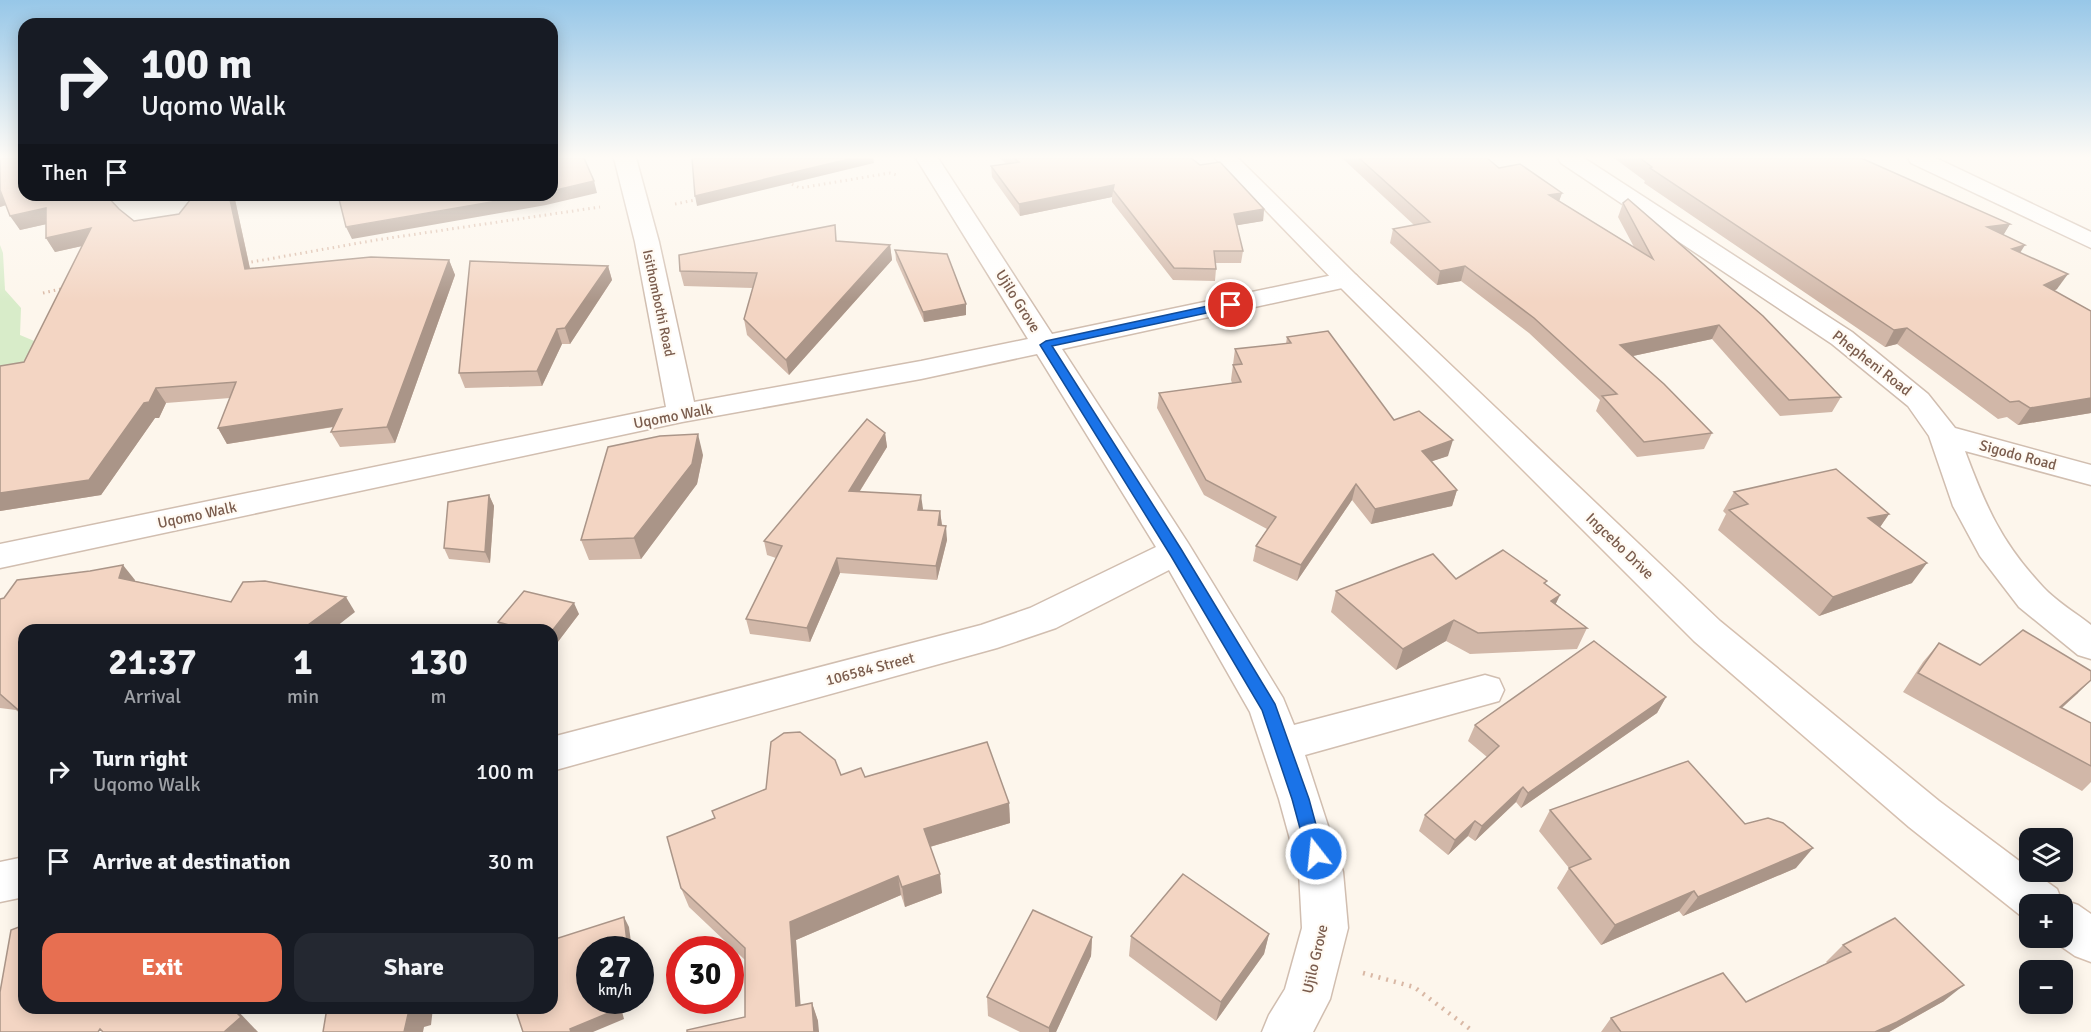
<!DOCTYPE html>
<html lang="en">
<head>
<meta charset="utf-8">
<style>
	body { margin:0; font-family:Signika,sans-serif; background:#242831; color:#f1f3f6; height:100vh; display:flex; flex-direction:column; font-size:22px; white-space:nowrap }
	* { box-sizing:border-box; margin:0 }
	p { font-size:20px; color:#9ea1a6 }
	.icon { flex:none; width:33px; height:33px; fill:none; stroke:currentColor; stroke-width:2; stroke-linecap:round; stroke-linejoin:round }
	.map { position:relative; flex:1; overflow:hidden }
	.drawer { position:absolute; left:18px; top:624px; width:540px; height:390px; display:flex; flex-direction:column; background:#171b24; border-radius:18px; box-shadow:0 3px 15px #0003 }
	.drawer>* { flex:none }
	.hud { position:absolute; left:18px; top:18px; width:540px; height:183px; border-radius:18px; box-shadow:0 3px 15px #0003; background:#171b24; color:#f1f3f6; overflow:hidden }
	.buttons { position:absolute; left:2019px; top:828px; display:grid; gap:12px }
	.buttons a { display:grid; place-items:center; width:54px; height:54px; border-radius:12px; background:#171b24; box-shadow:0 3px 15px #0003; font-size:30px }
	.speed { position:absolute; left:576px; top:936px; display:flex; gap:12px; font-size:30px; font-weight:700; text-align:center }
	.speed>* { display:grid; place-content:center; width:78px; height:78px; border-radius:50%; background:#171b24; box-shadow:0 3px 15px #0003; line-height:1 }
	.speed small { font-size:15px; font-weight:400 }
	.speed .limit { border:9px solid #d22; background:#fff; color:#111 }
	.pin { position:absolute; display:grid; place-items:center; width:51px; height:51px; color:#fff; margin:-26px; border:3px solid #fff; border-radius:50%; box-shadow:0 2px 6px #0007 }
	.me { position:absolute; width:66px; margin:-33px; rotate:344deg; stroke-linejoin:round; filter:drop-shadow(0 0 4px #0008) }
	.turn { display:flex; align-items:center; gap:21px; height:126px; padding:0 24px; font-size:27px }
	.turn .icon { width:78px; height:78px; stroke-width:2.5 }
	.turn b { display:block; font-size:42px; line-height:51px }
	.then { display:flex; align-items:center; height:57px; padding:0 24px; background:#0003; gap:12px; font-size:22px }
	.eta { display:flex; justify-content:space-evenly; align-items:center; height:102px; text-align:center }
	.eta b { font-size:36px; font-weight:700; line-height:42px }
	.action { display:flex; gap:12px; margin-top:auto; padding:12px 24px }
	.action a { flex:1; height:69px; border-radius:18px; background:#e76f51; color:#fff; font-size:24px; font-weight:700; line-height:69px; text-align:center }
	.action a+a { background:#242831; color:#f1f3f6 }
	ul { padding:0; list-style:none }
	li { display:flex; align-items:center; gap:18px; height:90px; padding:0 24px }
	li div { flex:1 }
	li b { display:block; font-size:22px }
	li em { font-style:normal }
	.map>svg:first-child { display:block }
</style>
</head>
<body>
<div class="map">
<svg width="2091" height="1032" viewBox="0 0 2091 1032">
	<rect width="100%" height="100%" fill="#fdf6ec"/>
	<path fill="#d8ecc9" d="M 0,245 L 3,253 L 5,290 L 21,308 L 20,335 L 39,343 L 0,450 Z"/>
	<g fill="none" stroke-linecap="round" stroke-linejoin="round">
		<defs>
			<g id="minor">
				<path d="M 614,158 L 636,158 L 659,242 L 694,402 L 921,361 L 1028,339 L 916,158 L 938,158 L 1052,334 L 1347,272 L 1356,275 L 1360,280 L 1356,285 L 1062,349 L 1188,543 L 1283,698 L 1294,725 L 1485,675 L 1499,679 L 1504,690 L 1499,701 L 1305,755 L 1343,872 L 1348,928 L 1330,999 L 1313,1032 L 1262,1032 L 1269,1015 L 1285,989 L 1302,928 L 1299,872 L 1279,799 L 1250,712 L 1169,570 L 1056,628 L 997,648 L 552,771 L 552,737 L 981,625 L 1030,608 L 1156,547 L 1037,354 L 921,379 L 682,422 L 0,568 L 0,544 L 666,407 L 635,242 Z"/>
				<path d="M 1558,158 L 1584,158 L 1852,332 L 1928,394 L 1955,428 L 2091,465 L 2091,485 L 1965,451 C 1986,507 2001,542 2043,587 C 2057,602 2076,613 2091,625 L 2091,659 L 2078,655 L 2019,607 L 1980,556 L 1953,506 L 1929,436 L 1908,406 L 1832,344 L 1561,163 Z"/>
				<path d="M 1908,158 L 1936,158 L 2091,232 L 2091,248 L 1911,163 Z"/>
				<path d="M 24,857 L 24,897 L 0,902 L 0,862 Z"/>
			</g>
			<path id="secondary" d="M 1215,158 L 1238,158 L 1356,275 L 1720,621 L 1939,801 L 2030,869 L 2030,872 L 2033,872 L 2057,889 L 2061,899 L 2078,905 L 2091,914 L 2091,962 L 2075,956 L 2049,938 L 2062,938 L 2062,904 L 2030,904 L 2030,920 L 2025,919 L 1909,827 L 1694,641 L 1338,285 Z"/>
		</defs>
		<use href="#minor" stroke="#d1beb0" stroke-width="3"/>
		<use href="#secondary" stroke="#d6c0b0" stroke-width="3"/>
		<g stroke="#d9b8a5" stroke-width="3" stroke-dasharray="1.5 4" stroke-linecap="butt">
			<path d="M 787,182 L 800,188 L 890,173 L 897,175"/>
			<path d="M 109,195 L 116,208"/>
			<path d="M 675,204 L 700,199"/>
			<path d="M 246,263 L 376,240 L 600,207"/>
			<path d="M 43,293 L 65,288"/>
		</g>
		<path stroke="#d9b8a5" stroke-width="4.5" stroke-dasharray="2 6" stroke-linecap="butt" d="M 1363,973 L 1414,987 L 1474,1032"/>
		<use href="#minor" fill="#fff" fill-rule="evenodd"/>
		<use href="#secondary" fill="#fff" fill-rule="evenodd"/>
	</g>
	<g fill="#d1b7a8">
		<path d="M 0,158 L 119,209 L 134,221 L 179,214 L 194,195 L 234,195 L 250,268 L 449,260 L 455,275 L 395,443 L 340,447 L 331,432 L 334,427 L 227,444 L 218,428 L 230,398 L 166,403 L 159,418 L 155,418 L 101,495 L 0,511 L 0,366 L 24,362 L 82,246 L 55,252 L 46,238 L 46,224 L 20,230 L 6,205 L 0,207 Z"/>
		<path d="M 1000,158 L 1191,158 L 1264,209 L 1263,221 L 1237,225 L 1243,251 L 1241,263 L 1216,263 L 1216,269 L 1215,281 L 1173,280 L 1112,202 L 1112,197 L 1020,216 L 992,177 L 991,166 L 1007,164 Z"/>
		<path d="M 1342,158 L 1487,158 L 1499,168 L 1562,193 L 1559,201 L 1634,247 L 1618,217 L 1623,203 L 1841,397 L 1832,412 L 1780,416 L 1712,339 L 1633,356 L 1712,433 L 1704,449 L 1637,457 L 1596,411 L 1600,400 L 1529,333 L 1461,281 L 1437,285 L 1390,243 L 1393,229 L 1414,225 Z"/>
		<path d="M 1614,158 L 1861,158 L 2010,224 L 2003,235 L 2020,253 L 2057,289 L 2054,291 L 2091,311 L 2091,413 L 2018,425 L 2007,417 L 1998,419 L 1897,344 L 1885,347 L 1644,183 L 1645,181 Z"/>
		<path d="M 837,241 L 890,245 L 892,260 L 789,375 L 747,335 L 744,319 L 753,288 L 684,286 L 680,271 Z"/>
		<path d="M 895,250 L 966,315 L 924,322 L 896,260 Z"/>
		<path d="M 608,266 L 612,280 L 570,344 L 562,344 L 542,386 L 465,388 L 459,373 Z"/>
		<path d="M 1287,337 L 1394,420 L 1448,456 L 1432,461 L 1457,490 L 1452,506 L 1371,524 L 1352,500 L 1297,581 L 1253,561 L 1256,546 L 1267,529 L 1204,495 L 1157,408 L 1159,393 L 1232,383 L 1231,380 L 1235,349 L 1286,344 Z"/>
		<path d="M 885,433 L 887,447 L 860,491 L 923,510 L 940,511 L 942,525 L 947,540 L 937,580 L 840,573 L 810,642 L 750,634 L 746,619 L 776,558 L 767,555 L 764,541 Z"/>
		<path d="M 703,455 L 697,484 L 641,559 L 589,560 L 581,540 Z"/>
		<path d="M 1734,492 L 1889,514 L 1880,527 L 1912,583 L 1819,616 L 1718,530 L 1726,514 L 1723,511 Z"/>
		<path d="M 489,495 L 494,506 L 490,563 L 449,559 L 444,548 Z"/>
		<path d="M 1456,579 L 1547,581 L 1545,584 L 1556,604 L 1587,628 L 1577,649 L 1470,654 L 1446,641 L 1396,670 L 1331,612 L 1336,591 Z"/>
		<path d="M 135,580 L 135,581 L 231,602 L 355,612 L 24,630 L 24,717 L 16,710 L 0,708 L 0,599 Z"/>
		<path d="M 579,614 L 554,647 L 552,646 L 552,630 L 501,630 L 498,622 Z"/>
		<path d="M 1939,643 L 1980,665 L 2078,693 L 2062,708 L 2091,723 L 2091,782 L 2082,791 L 1903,692 L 1923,662 Z"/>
		<path d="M 1666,697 L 1657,713 L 1521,808 L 1516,802 L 1475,841 L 1468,836 L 1448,855 L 1419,831 L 1425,815 L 1487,757 L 1468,741 L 1475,725 Z"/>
		<path d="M 841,775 L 865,777 L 1009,803 L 1010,823 L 930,847 L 942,893 L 905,907 L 901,895 L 796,940 L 800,1005 L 812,1003 L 818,1021 L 745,1017 L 745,960 L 689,907 L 681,888 Z"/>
		<path d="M 1550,810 L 1745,824 L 1796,868 L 1683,916 L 1679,911 L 1601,945 L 1557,888 L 1569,868 L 1539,831 Z"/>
		<path d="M 1269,934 L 1264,954 L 1216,1021 L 1129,956 L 1131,936 Z"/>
		<path d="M 1092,937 L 1091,956 L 1056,1032 L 1020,1032 L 988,1016 L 987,997 Z"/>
		<path d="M 1843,945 L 1944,1001 L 1889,1032 L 1601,1032 L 1611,1018 L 1746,1002 L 1827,963 L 1826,962 Z"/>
	</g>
	<g fill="#aa9588">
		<path d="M 853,158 L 873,158 L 874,163 L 697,206 L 695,196 Z"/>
		<path d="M 594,181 L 597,193 L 546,205 L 352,239 L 346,227 L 532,195 L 552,195 L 552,191 Z"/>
		<path d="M 1114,185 L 1112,197 L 1020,216 L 1019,204 Z"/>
		<path d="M 0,190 L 9,204 L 0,207 Z"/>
		<path d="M 1562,193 L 1557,207 L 1549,195 Z"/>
		<path d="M 229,195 L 234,195 L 253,283 L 245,269 Z"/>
		<path d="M 46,208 L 56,222 L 20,230 L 10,216 Z"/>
		<path d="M 1264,209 L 1263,221 L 1233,226 L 1234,214 Z"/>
		<path d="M 2010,224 L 2001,239 L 1987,227 Z"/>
		<path d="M 91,228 L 100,242 L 55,252 L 46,238 Z"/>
		<path d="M 890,245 L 892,260 L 789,375 L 786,360 Z"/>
		<path d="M 2025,245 L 2015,261 L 2012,249 Z"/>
		<path d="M 449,260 L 455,275 L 395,443 L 387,427 Z"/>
		<path d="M 608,266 L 612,280 L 570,344 L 565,328 Z"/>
		<path d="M 1465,266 L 1461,281 L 1437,285 L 1440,271 Z"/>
		<path d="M 2068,274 L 2057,289 L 2033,301 L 2044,285 Z"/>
		<path d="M 966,304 L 966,315 L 924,322 L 923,312 Z"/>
		<path d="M 1719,325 L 1712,339 L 1614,360 L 1620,345 Z"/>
		<path d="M 1907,328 L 1897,344 L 1885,347 L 1894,330 Z"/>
		<path d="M 557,329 L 562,344 L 542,386 L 537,371 Z"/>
		<path d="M 156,388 L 166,403 L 159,418 L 155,418 L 101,495 L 0,511 L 0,493 L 144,403 Z"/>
		<path d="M 2091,398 L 2091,413 L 2018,425 L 2030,408 Z"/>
		<path d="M 342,409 L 350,424 L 227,444 L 218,428 Z"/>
		<path d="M 885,433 L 887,447 L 851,505 L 849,491 Z"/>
		<path d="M 698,434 L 703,455 L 697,484 L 641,559 L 634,538 Z"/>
		<path d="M 1453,440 L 1448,456 L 1418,466 L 1422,451 Z"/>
		<path d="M 1356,484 L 1352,500 L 1297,581 L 1301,565 Z"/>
		<path d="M 1457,490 L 1452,506 L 1371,524 L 1375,509 Z"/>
		<path d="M 489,495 L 494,506 L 490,563 L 485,552 Z"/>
		<path d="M 921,495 L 923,509 L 919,524 L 918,510 Z"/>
		<path d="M 940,511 L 942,526 L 938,525 Z"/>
		<path d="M 1889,514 L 1876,533 L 1868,518 Z"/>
		<path d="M 946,526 L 947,540 L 937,580 L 936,566 Z"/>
		<path d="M 837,558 L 840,573 L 810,642 L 807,628 Z"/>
		<path d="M 1927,563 L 1912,583 L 1819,616 L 1833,597 Z"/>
		<path d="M 123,565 L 135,580 L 131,593 L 119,578 Z"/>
		<path d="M 1560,595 L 1550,616 L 1551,601 Z"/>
		<path d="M 346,597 L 355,612 L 332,630 L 301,630 Z"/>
		<path d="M 574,603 L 579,614 L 554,647 L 552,642 L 552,631 Z"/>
		<path d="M 1454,620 L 1446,641 L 1396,670 L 1403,649 Z"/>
		<path d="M 2091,680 L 2078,693 L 2041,726 L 2060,707 Z"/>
		<path d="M 1666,697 L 1657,713 L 1521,808 L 1528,793 Z"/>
		<path d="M 1523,787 L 1516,802 L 1475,841 L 1482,826 Z"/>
		<path d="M 1009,803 L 1010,823 L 926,848 L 924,829 Z"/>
		<path d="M 1475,821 L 1468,836 L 1448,855 L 1455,840 Z"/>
		<path d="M 1813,848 L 1796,868 L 1683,916 L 1698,897 Z"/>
		<path d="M 940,874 L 942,893 L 905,907 L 902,887 Z"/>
		<path d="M 898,876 L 901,895 L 796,940 L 802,1024 L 796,1006 L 790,922 Z"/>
		<path d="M 1694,891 L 1679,911 L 1601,945 L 1615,925 Z"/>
		<path d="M 624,917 L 629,927 L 632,950 L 628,950 Z"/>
		<path d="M 1269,934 L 1264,954 L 1216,1021 L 1221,1002 Z"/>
		<path d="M 1092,937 L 1091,956 L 1056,1032 L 1049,1032 L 1049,1028 Z"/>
		<path d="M 1964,985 L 1944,1001 L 1889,1032 L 1875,1032 Z"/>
		<path d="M 616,1000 L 619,1000 L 624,1019 L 593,1032 L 571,1032 L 570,1029 Z"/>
		<path d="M 812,1003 L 818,1021 L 819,1032 L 814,1032 Z"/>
		<path d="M 232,1008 L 235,1008 L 258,1032 L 224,1032 Z"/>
		<path d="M 416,1008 L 433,1008 L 431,1025 L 424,1027 L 423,1032 L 404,1032 L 409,1010 Z"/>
	</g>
	<g fill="#f3d5c3" stroke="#aa9588" stroke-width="1.5">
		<path d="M 0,158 L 24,158 L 24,195 L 106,195 L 119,209 L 134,221 L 179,214 L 194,195 L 229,195 L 245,269 L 371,257 L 449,260 L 387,427 L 331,432 L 342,409 L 218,428 L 236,382 L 156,388 L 149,402 L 144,403 L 89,480 L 0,493 L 0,366 L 24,362 L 91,228 L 46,238 L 46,208 L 10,216 L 0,190 Z"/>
		<path d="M 552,158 L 584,158 L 594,181 L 552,191 Z"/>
		<path d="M 692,158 L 853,158 L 695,196 Z"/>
		<path d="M 1014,158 L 1191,158 L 1200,165 L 1220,162 L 1264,209 L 1234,214 L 1243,251 L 1214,251 L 1216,269 L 1174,268 L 1113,190 L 1114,185 L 1019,204 L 991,166 L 1019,162 Z"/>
		<path d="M 1359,158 L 1487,158 L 1499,168 L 1520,164 L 1562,193 L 1549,195 L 1653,259 L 1623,203 L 1628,199 L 1763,316 L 1841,397 L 1789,400 L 1719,325 L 1620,345 L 1664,384 L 1712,433 L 1644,442 L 1602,396 L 1617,394 L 1534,318 L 1465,266 L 1440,271 L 1393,229 L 1430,222 Z"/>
		<path d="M 1640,158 L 1861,158 L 2010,224 L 1987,227 L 2025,245 L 2012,249 L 2068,274 L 2044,285 L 2091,311 L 2091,398 L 2030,408 L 2019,401 L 2010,402 L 1907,328 L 1894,330 L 1650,168 L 1652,167 Z"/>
		<path d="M 338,195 L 532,195 L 346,227 Z"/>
		<path d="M 835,225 L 836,241 L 890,245 L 786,360 L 744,319 L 757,273 L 680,271 L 679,255 Z"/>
		<path d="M 895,250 L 947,254 L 966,304 L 923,312 Z"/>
		<path d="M 470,261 L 608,266 L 565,328 L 557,329 L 537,371 L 459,373 Z"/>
		<path d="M 1328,331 L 1394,420 L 1419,411 L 1453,440 L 1422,451 L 1457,490 L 1375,509 L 1356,484 L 1301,565 L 1256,546 L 1276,517 L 1206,480 L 1159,393 L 1241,382 L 1233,365 L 1242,364 L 1235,349 L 1291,343 L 1287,337 Z"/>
		<path d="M 867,419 L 885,433 L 849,491 L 921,495 L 918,510 L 940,511 L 938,525 L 946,526 L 936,566 L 837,558 L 807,628 L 746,619 L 782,546 L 764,541 Z"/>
		<path d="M 698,434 L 692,464 L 634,538 L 581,540 L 608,447 L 660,436 Z"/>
		<path d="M 1836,469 L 1889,514 L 1868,518 L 1927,563 L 1833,597 L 1729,510 L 1748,504 L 1734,492 Z"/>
		<path d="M 489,495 L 485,552 L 444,548 L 448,502 Z"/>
		<path d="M 1503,550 L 1547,581 L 1544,583 L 1560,595 L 1551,601 L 1587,628 L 1478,633 L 1454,620 L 1403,649 L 1336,591 L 1433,554 L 1456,579 Z"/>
		<path d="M 123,565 L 119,578 L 231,602 L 243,582 L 265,581 L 346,597 L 301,630 L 24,630 L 24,715 L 0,694 L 0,599 L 4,598 L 17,580 L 90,571 Z"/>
		<path d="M 524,591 L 574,603 L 552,631 L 552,630 L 528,630 L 498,622 Z"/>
		<path d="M 2023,630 L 2091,671 L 2091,680 L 2060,707 L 2091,723 L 2091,766 L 1918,673 L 1939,643 L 1980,665 Z"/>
		<path d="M 1594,641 L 1666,697 L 1528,793 L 1523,787 L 1482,826 L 1475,821 L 1455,840 L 1425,815 L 1499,746 L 1475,725 Z"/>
		<path d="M 800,732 L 835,760 L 841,775 L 861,768 L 865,777 L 987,742 L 1009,803 L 924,829 L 940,874 L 902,887 L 898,876 L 790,922 L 796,1006 L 812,1003 L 814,1032 L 687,1032 L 687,1030 L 745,1017 L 745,948 L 681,888 L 667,837 L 715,818 L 712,811 L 766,789 L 771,742 L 784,733 Z"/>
		<path d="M 1688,761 L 1745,824 L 1768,818 L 1783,823 L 1813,848 L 1698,897 L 1694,891 L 1615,925 L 1569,868 L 1591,859 L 1550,810 Z"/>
		<path d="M 1183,874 L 1269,934 L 1221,1002 L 1131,936 Z"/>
		<path d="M 1033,910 L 1092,937 L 1049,1028 L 987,997 Z"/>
		<path d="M 624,917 L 628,950 L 590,950 L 590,1000 L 616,1000 L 618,1009 L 570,1029 L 571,1032 L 523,1032 L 515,1008 L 552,1008 L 552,940 Z"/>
		<path d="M 1895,918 L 1964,985 L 1897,1022 L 1875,1032 L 1621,1032 L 1611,1018 L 1723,973 L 1746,1002 L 1851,952 L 1843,945 Z"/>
		<path d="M 24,925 L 24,1008 L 232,1008 L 241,1017 L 224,1032 L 103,1032 L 100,1029 L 98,1032 L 0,1032 L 0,992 L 11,930 Z"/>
		<path d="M 327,1008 L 416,1008 L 409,1010 L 404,1032 L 323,1032 Z"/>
	</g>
	<linearGradient id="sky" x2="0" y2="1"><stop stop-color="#97c7e8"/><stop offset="0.52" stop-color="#fefbf6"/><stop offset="1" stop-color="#fefbf6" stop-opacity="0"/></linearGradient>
	<rect width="2091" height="302" fill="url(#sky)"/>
	<path fill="#1a73e8" stroke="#114b97" stroke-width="1.5" d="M 1231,301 L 1235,302 L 1235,307 L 1052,346 L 1181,549 L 1275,704 L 1309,799 L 1324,854 L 1322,859 L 1316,862 L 1309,859 L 1307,854 L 1292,799 L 1262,710 L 1171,556 L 1040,345 L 1046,341 Z"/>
	<g text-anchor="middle" stroke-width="4.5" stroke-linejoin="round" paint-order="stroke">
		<g font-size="14" fill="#7a5c4d" stroke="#fffaf3">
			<text transform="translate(659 303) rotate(78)" y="5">Isithombothi Road</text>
		</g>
		<g font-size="15" fill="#7a5c4d" stroke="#fffaf3">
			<text transform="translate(1018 301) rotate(58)" y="5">Ujilo Grove</text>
			<text transform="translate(1872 363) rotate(38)" y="5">Phepheni Road</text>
			<text transform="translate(673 416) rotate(-11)" y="5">Uqomo Walk</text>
			<text transform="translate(2018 455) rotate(15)" y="5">Sigodo Road</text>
			<text transform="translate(197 515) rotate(-12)" y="5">Uqomo Walk</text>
			<text transform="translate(1620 546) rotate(44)" y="5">Ingcebo Drive</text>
			<text transform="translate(870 669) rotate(-15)" y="5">106584 Street</text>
			<text transform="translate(1315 959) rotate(-77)" y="5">Ujilo Grove</text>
		</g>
	</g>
</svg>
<div class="buttons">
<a><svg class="icon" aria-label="layers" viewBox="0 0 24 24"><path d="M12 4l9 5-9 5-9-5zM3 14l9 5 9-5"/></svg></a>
<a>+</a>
<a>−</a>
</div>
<div class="speed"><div>27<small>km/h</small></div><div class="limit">30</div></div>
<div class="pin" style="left:1231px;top:305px;background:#d93025"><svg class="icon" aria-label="arrive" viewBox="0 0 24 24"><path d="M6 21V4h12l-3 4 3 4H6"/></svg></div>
<svg class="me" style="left:1316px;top:854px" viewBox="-20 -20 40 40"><circle r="17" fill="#1a73e8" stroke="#fff" stroke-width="3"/><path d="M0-11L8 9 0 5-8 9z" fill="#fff"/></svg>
<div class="hud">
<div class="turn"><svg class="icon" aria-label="right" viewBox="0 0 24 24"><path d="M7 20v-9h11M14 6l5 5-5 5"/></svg><div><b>100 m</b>Uqomo Walk</div></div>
<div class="then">Then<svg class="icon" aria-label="arrive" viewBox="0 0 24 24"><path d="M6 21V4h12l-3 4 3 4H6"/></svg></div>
</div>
<section class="drawer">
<div class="eta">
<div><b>21:37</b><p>Arrival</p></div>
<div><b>1</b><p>min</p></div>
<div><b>130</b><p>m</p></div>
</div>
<ul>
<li><svg class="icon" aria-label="right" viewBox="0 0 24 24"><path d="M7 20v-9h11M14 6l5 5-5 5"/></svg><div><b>Turn right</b><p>Uqomo Walk</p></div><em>100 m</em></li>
<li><svg class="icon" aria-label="arrive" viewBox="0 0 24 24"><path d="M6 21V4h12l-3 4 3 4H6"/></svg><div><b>Arrive at destination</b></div><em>30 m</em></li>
</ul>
<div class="action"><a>Exit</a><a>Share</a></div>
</section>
</div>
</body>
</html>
